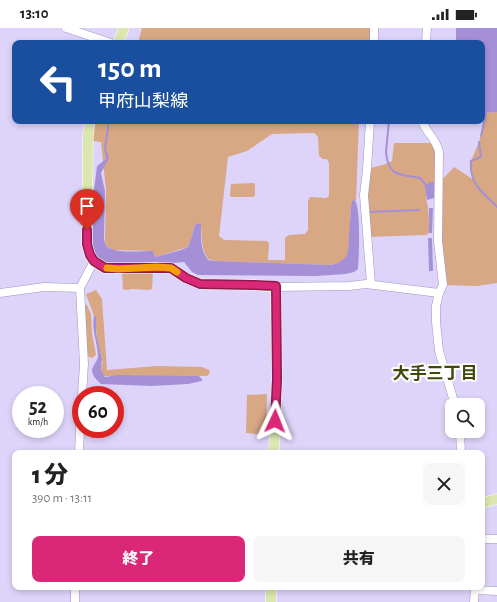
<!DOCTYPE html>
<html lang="ja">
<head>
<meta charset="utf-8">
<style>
	body { margin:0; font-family:"Alegreya Sans","Noto Sans JP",sans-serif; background:#f6f6f6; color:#222; height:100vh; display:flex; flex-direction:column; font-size:15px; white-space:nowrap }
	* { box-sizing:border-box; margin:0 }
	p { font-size:13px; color:#767676 }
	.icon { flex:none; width:22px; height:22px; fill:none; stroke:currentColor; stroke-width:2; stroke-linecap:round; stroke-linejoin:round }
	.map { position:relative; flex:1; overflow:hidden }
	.drawer { position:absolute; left:12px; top:422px; width:473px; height:140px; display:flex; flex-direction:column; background:#fff; border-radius:8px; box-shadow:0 2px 6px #0003 }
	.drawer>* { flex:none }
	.hud { position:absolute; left:12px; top:12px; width:473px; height:84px; border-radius:8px; box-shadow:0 2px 6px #0003; background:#1a4fa0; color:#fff; overflow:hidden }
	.tools { position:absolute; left:445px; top:370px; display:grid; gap:8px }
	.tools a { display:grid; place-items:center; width:40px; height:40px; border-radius:8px; background:#fff; box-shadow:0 2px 6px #0003; font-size:20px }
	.speed { position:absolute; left:12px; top:358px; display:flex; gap:8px; font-size:20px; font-weight:700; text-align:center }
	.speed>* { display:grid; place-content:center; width:52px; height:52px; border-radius:50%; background:#fff; box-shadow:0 2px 6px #0003; line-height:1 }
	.speed small { font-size:10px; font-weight:400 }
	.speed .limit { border:6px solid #d22; background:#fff; color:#111 }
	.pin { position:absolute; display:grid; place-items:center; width:34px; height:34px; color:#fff; margin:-41px -17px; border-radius:50% 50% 50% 0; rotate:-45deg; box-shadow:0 0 4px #0007 }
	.pin .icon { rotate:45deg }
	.me { position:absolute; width:44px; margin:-22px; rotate:2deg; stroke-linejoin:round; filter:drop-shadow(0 0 3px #0008) }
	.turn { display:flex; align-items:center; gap:14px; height:84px; padding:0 20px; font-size:18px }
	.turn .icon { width:52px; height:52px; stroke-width:2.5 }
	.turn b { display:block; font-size:28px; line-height:34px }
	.round { display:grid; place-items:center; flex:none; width:42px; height:42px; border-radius:8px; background:#f6f6f6 }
	.headline { display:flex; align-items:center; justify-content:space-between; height:68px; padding:0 20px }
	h1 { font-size:24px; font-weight:800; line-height:30px }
	.cta { display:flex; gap:8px; margin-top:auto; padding:8px 20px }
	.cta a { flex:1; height:46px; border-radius:8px; background:#db2777; color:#fff; font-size:16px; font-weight:800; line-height:46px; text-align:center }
	.cta a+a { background:#f6f6f6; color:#222 }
	.status { display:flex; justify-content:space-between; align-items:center; height:28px; padding:0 20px; background:#fff; direction:ltr }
	.status svg { height:11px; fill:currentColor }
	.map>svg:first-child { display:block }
</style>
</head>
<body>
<div class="status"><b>13:10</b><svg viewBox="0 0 49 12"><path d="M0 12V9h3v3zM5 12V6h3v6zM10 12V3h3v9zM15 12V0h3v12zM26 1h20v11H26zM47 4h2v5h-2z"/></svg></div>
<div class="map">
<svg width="497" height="574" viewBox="0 0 497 574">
	<rect width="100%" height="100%" fill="#ded4fa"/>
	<g fill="#d8a784" fill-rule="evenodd">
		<path d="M 142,0 L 374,0 L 374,15 L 138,15 Z"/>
		<path d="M 497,84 L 497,255 L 477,258 L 443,257 L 438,156 L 426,169 C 429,181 429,193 429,205 L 426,207 L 367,209 L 367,141 L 383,137 L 392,133 L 394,115 L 437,115 L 439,155 L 454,139 L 474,152 L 471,141 L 471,133 L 479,114 L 486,85 Z"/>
		<path d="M 95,93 L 359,93 L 356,172 L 355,172 C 354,174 351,177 351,180 C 349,192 354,227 342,234 C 338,235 333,236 329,237 L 216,233 L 208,231 C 201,220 202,210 201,197 L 198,195 L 195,197 L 191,211 L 188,219 L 155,229 L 153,223 L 113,222 L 106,218 L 105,212 L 106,163 L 101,114 L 92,113 ZM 314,105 L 318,109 L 319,128 L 323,131 L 327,131 L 329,135 L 329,168 L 326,170 L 310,169 L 308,173 L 308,202 L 305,206 L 289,207 L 285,210 L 285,232 L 268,232 L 269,215 L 267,213 L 224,212 L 219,208 L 228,129 L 247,123 L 272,106 Z"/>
		<path d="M 254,155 L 255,157 L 255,167 L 254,169 L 231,169 L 230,168 L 231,156 Z"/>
		<path d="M 153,243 L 152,261 L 149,262 L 132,261 L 126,262 L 123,261 L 122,244 Z"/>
		<path d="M 96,262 L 102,271 L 107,342 L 157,338 L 202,339 L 209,342 L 210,345 L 207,348 L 104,348 C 98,340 104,338 102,330 C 98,315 95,305 96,289 L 94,288 L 86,266 Z"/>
		<path d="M 85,277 L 87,277 L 91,286 L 92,305 L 96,327 L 92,330 L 87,328 Z"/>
		<path d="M 267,366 L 266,407 L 246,405 L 247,367 Z"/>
	</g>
	<g fill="#a590d8">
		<path d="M 456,0 L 497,0 L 497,84 L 482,85 L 482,15 L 456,15 Z"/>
		<path d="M 108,93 L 110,93 L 106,121 L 109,130 L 101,145 L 105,163 L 104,211 L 106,218 C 115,226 141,223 153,223 L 155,229 L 181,222 L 188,219 L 191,211 L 195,197 L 198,195 L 201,196 C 201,210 200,220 208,232 L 216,233 L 330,237 C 339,235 344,234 348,224 L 351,179 L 352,173 L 355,172 C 361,183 359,227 358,241 L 354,244 L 346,246 L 316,248 L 198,247 L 192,244 L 184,234 L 162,236 C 154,231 126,238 116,237 C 108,237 102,232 96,229 L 90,209 L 94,174 L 92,165 L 94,162 L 97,138 L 106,131 L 104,120 Z"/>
		<path d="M 430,154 L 433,154 L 435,157 L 434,170 L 427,172 L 425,158 Z"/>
		<path d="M 429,180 L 433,180 L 432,205 L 429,205 Z"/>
		<path d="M 428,210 L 432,210 L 433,243 L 429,243 Z"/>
		<path d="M 94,288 L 95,288 L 96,289 L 96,305 L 102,331 L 101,342 L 105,349 L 117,347 L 187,348 L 199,348 L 202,351 L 202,353 L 188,356 L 151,358 L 101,356 C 97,352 93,349 92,343 C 92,338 97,334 98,329 C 98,315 91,302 94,288 Z"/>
	</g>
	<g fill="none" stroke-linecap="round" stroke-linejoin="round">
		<g stroke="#a590d8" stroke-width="2">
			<path d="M 389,93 L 386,124 C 388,150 402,146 420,150 L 426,157"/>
			<path d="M 481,108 L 486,85"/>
			<path d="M 479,114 L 481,129 L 471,133 C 469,157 483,164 497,179"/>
			<path d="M 368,184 L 419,182"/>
		</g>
		<defs>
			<g id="minor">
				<path d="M 66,0 L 111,15"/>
				<path d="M 374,15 L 374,0"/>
				<path d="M 426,15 L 427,0"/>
				<path d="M 370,93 L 367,141 L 364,167 L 371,256"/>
				<path d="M 422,93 C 427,106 436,110 439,124 L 438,213 L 443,257 L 439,265 L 436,278 L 436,294 L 439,323 L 455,377"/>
				<path d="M 276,259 L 349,258 L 366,256 L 439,265"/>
				<path d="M 0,265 L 44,259 L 80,260"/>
				<path d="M 82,367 L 84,336 L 80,260 L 94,233"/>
				<path d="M 460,403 L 461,425"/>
				<path d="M 79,425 L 81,381"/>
				<path d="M 482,511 L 497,511"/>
				<path d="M 475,562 L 497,563"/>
				<path d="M 75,574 L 75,559"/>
				<path d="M 474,574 L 475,559"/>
			</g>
			<g id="major">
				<path d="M 118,15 L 124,0"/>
				<path d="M 90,93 L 88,108 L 87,216 L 90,227 L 94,233 L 105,240 L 171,240 L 186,250 L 200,256 L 254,257 L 276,259 L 277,351 L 274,425"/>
				<path d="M 482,475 L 497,471"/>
				<path d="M 271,574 L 271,559"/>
			</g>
		</defs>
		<use href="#minor" stroke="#a094c1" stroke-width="9"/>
		<use href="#major" stroke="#fff" stroke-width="11"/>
		<use href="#minor" stroke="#fff" stroke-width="8"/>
		<use href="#major" stroke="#dce6af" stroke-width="10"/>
	</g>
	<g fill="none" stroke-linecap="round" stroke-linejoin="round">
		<defs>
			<path id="route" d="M 87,202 L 87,216 L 90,227 L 94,233 L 105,240 L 171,240 L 186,250 L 200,256 L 254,257 L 276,258 L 277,351 L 275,393"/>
		</defs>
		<use href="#route" stroke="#8e194d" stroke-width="10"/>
		<use href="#route" stroke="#db2777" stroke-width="7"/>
		<path stroke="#f59e0b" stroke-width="7" d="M 107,240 L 118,241 L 157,239 L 171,240 L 177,244"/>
	</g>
	<g text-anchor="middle" stroke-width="4" stroke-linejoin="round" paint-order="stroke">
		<g font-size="17" font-weight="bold" fill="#3f470b" stroke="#fcfcfc">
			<text x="435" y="351">大手三丁目</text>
		</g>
	</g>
</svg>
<div class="tools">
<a><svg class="icon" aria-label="search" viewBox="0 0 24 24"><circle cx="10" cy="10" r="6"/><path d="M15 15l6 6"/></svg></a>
</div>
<div class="speed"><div>52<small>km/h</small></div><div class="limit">60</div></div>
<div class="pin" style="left:87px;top:202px;background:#d93025"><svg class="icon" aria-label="arrive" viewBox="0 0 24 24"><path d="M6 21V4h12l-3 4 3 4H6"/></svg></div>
<svg class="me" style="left:275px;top:393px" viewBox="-20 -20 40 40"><path d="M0-17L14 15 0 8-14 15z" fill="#db2777" stroke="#fff" stroke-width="4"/></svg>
<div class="hud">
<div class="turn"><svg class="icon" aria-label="left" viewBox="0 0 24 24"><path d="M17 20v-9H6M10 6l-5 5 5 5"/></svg><div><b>150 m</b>甲府山梨線</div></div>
</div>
<section class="drawer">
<div class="headline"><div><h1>1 分</h1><p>390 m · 13:11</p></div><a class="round"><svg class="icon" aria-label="close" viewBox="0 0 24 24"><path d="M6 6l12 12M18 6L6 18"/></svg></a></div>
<div class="cta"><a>終了</a><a>共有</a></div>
</section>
</div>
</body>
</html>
